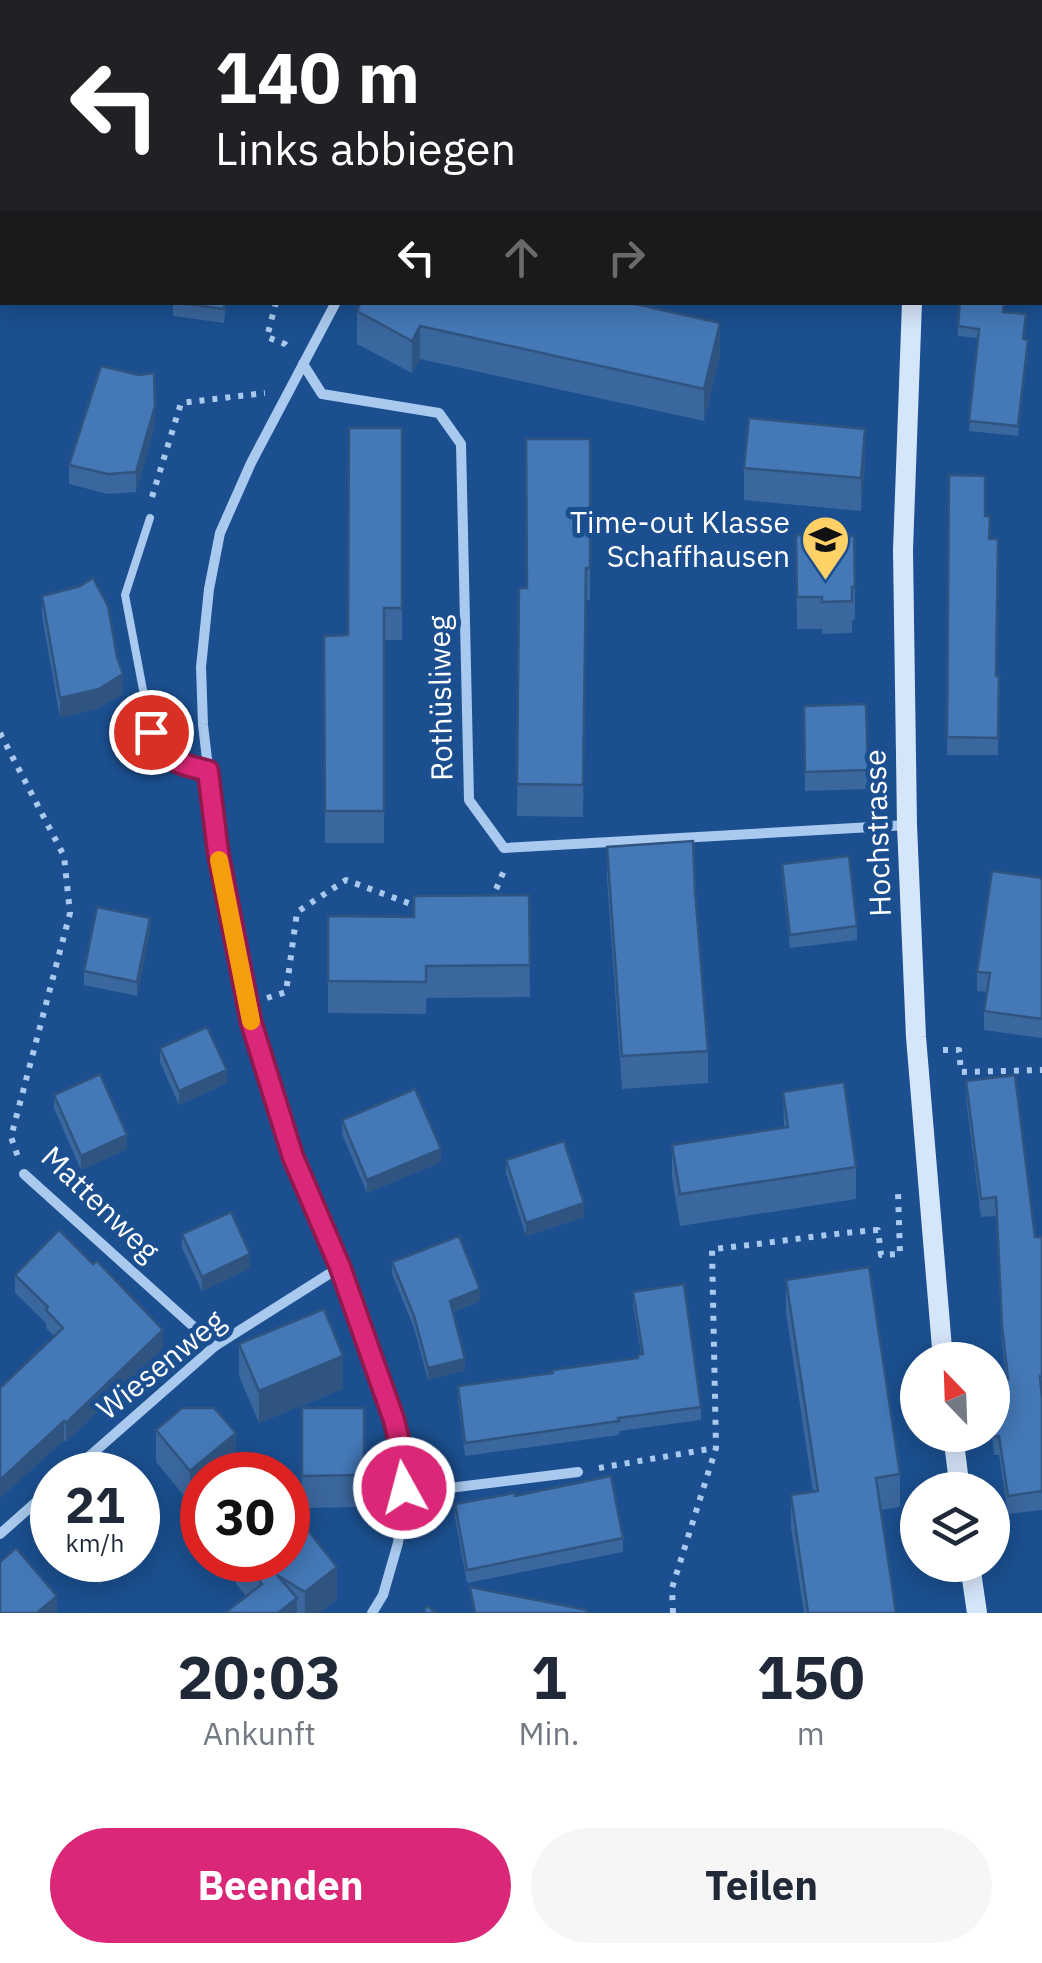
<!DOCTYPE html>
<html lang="de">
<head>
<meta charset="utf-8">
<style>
	body { margin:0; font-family:"IBM Plex Sans",sans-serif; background:#f6f6f7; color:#1f2937; height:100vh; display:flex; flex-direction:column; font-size:38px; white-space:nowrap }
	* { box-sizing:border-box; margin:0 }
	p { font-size:32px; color:#747a83 }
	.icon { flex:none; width:55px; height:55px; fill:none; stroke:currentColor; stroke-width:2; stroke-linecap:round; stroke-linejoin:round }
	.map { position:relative; height:1613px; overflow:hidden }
	.drawer { display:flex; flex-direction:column; background:#fff; flex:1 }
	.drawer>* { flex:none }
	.guide { position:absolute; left:0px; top:0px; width:1042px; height:305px; box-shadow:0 5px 25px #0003; background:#202124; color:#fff; overflow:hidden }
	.needle { width:65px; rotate:337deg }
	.fabs { position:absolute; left:900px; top:1342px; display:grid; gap:20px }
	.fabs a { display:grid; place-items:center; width:110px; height:110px; border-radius:50%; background:#fff; box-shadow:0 5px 25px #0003; font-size:50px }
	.speed { position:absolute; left:30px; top:1452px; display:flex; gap:20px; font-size:50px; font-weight:700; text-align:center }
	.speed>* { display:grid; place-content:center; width:130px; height:130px; border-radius:50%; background:#fff; box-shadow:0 5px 25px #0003; line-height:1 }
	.speed small { font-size:25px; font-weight:400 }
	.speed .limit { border:15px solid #d22; background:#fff; color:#111 }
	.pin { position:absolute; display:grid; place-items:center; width:85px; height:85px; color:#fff; margin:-42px; border:5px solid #fff; border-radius:50%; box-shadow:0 2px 10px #0007 }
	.me { position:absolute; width:110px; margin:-55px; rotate:353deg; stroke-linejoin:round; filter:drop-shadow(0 0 8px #0008) }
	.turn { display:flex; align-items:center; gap:35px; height:210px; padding:0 50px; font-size:45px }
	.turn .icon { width:130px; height:130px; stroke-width:2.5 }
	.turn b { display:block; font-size:70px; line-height:85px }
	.lanes { display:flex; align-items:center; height:95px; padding:0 50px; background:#0003; justify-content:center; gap:50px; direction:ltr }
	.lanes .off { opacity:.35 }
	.eta { display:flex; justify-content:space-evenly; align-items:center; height:170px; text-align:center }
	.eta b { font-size:60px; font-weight:800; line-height:70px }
	.primary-button { display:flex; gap:20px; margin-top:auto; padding:20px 50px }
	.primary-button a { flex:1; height:115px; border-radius:60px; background:#db2777; color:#fff; font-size:40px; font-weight:800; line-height:115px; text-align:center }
	.primary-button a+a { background:#f6f6f7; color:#1f2937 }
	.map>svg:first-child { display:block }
</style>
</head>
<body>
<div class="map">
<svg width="1042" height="1613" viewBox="0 0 1042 1613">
	<rect width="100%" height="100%" fill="#1b4f8f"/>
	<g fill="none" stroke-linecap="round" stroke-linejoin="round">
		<g stroke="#a9c9ee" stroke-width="6" stroke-dasharray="5 8" stroke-linecap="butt">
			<path d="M 292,0 L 292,2"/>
			<path d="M 1020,2 L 1021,0"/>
			<path d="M 276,302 L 267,337 L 285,344 L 289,348"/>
			<path d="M 152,497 L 181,403 L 265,393"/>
			<path d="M 0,733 L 64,856 L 70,913 L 11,1137 L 18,1157"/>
			<path d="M 491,901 L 506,866"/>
			<path d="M 267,998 L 286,992 L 297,912 L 346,880 L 419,907"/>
			<path d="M 943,1050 L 959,1050 L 961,1072 L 1042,1070"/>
			<path d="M 599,1468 L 715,1448"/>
			<path d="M 673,1613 L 672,1588 L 716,1448 L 712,1249 C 767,1244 822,1234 878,1230 L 881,1255 L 900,1254 L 898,1192"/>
		</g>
		<g stroke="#a9c9ee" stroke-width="8">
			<path d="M 0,70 L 2,71"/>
			<path d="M 150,518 L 125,595 L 151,732 C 164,763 179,762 208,771"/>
		</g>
		<g stroke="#a9c9ee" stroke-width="10">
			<path d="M 490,2 L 492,0"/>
			<path d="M 336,302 L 251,463 L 220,533 L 209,589 L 201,667 L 203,725 L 218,852 L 251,1022 L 293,1157 L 354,1304 L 394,1421 L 403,1458 L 405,1488 L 398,1543 L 383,1595 L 372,1613"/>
			<path d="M 303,364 L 322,394 L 439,413 L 461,444 L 469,800 L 504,848 L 907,825"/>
			<path d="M 24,1174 L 215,1346"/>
			<path d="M 68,1475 L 215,1346 L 340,1267"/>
			<path d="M 405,1488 L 441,1489 L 578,1472"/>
			<path d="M 0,1534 L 52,1488"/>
		</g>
		<g stroke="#d6e6fa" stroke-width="20">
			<path d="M 937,2 L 937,0"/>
			<path d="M 912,302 L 903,550 L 907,825 L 916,1037 L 943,1360"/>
			<path d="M 953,1435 L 960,1490"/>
			<path d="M 970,1565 L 977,1613"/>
		</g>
	</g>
	<g fill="#3a679d">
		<path d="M 387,0 L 451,0 L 450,2 L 387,2 Z"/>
		<path d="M 580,0 L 776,0 L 785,2 L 583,2 Z"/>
		<path d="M 0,98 L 2,100 L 2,207 L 0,205 Z"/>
		<path d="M 173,302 L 226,302 L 224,323 L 173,316 Z"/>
		<path d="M 357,311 L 720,355 L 704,421 L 420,359 L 412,373 L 357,344 Z"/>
		<path d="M 1004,312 L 1026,324 L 1024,339 L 1028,349 L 1018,436 L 969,431 L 978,338 L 958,336 L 958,326 Z"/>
		<path d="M 155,425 L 136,492 L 108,494 L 69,484 L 69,465 Z"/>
		<path d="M 402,428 L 402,640 L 384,640 L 384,843 L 325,843 L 324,636 L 348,635 Z"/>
		<path d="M 590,439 L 590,600 L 586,600 L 583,817 L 517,816 L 519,588 L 527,588 Z"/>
		<path d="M 865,461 L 861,511 L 744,500 L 744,468 Z"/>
		<path d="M 949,475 L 985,516 L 989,539 L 996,676 L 999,676 L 998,755 L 947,755 Z"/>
		<path d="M 796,535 L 855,587 L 855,619 L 852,620 L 852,633 L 822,634 L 822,629 L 797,629 Z"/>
		<path d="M 42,596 L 123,694 L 99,708 L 60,718 L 42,616 Z"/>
		<path d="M 866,704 L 868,789 L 805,791 L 804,706 Z"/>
		<path d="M 607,847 L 708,1051 L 708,1083 L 622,1089 L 607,879 Z"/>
		<path d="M 782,864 L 857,926 L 857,940 L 790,948 L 782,878 Z"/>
		<path d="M 1042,878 L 1042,1038 L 984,1030 L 984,1011 L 987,992 L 977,991 L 977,972 Z"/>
		<path d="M 529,895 L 530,997 L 426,998 L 426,1014 L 328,1013 L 328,916 L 414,917 Z"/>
		<path d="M 150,931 L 137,996 L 84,985 L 84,971 Z"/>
		<path d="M 160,1048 L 227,1083 L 179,1105 L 160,1062 Z"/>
		<path d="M 966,1081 L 1035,1237 L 1042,1237 L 1042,1510 L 1008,1514 L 999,1455 L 994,1455 L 992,1435 L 992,1380 L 1006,1379 L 1002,1343 L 996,1216 L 981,1217 L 966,1099 Z"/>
		<path d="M 783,1092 L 856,1167 L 856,1199 L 680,1226 L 672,1177 L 672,1145 L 784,1128 Z"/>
		<path d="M 54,1095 L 127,1149 L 81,1170 L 54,1108 Z"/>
		<path d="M 342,1120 L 441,1162 L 367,1193 L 342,1134 Z"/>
		<path d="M 506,1160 L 584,1217 L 526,1236 L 506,1173 Z"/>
		<path d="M 182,1234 L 250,1268 L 202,1291 L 182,1248 Z"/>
		<path d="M 392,1262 L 480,1301 L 453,1312 L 465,1370 L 428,1380 L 414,1328 L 392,1274 Z"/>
		<path d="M 15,1275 L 163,1348 L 66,1442 L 64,1440 L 0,1498 L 0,1388 L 54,1336 L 46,1328 L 46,1323 L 15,1293 Z"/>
		<path d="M 786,1280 L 900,1474 L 900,1507 L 881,1510 L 896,1613 L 804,1613 L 791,1528 L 791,1495 L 813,1492 L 786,1312 Z"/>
		<path d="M 633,1292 L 701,1407 L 701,1420 L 619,1431 L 619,1435 L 465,1456 L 458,1399 L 458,1386 L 553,1373 L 638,1358 L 641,1354 L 633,1305 Z"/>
		<path d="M 239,1344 L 343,1389 L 259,1423 L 239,1376 Z"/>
		<path d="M 302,1408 L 364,1475 L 364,1507 L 302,1508 Z"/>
		<path d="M 156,1430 L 236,1465 L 224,1475 L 202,1475 L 202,1493 L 190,1503 L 156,1462 Z"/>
		<path d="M 515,1496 L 623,1538 L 623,1552 L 467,1583 L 455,1518 L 455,1504 Z"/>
		<path d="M 78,1560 L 130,1560 L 100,1585 Z"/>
		<path d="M 236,1560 L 288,1560 L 337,1599 L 319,1613 L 225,1613 L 246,1596 L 236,1584 Z"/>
	</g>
	<g fill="#305480">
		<path d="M 720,323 L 720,355 L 704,421 L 704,389 Z"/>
		<path d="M 420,326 L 420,359 L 412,373 L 412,341 Z"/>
		<path d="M 155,406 L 155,425 L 136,492 L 136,472 Z"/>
		<path d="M 865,429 L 865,461 L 861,511 L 861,478 Z"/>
		<path d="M 123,674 L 123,694 L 99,708 L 60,718 L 60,698 Z"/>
		<path d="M 150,918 L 150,931 L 137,996 L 137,982 Z"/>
		<path d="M 227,1070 L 227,1083 L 179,1105 L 179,1091 Z"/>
		<path d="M 127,1135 L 127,1149 L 81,1170 L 81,1156 Z"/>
		<path d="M 441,1149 L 441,1162 L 367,1193 L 367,1180 Z"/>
		<path d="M 584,1203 L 584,1217 L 526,1236 L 526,1223 Z"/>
		<path d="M 250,1254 L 250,1268 L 202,1291 L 202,1277 Z"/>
		<path d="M 480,1289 L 480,1301 L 450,1313 L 450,1301 Z"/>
		<path d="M 163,1330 L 163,1348 L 66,1442 L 66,1423 Z"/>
		<path d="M 343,1356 L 343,1389 L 259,1423 L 259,1391 Z"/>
		<path d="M 465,1359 L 465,1370 L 428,1380 L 428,1368 Z"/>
		<path d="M 64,1421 L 64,1440 L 0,1498 L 0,1480 Z"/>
		<path d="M 236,1433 L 236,1465 L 224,1475 L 202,1475 L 202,1493 L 190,1503 L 190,1471 Z"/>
		<path d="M 147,1513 L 147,1546 L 138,1554 L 138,1522 Z"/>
		<path d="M 100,1560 L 130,1560 L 100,1585 Z"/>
		<path d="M 337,1567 L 337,1599 L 319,1613 L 305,1613 L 305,1592 Z"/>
		<path d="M 57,1596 L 57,1613 L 37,1613 Z"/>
		<path d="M 297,1598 L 297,1613 L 278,1613 Z"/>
	</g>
	<g fill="#4478b7" stroke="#305480" stroke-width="2.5">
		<path d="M 423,0 L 448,0 L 447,2 L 434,2 Z"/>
		<path d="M 604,0 L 776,0 L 785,2 L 604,2 Z"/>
		<path d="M 0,98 L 2,100 L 2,193 L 0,192 Z"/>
		<path d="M 173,302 L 225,302 L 224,309 Z"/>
		<path d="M 361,302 L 626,302 L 720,323 L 704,389 L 420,326 L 412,341 L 357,311 Z"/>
		<path d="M 960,302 L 1004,302 L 1003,312 L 1026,314 L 1023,339 L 1028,340 L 1018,426 L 969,421 L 979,329 L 958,326 Z"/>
		<path d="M 101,366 L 139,375 L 154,373 L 155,406 L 136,472 L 108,474 L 69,465 Z"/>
		<path d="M 749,418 L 865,429 L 861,478 L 744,468 Z"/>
		<path d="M 349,428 L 402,428 L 402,608 L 384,608 L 384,811 L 325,811 L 324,636 L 348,635 Z"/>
		<path d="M 526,439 L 590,439 L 590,568 L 586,568 L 583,785 L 517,784 L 519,588 L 527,588 Z"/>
		<path d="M 949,475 L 985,476 L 985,516 L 990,516 L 989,539 L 998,539 L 996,676 L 999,676 L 998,738 L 947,737 Z"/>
		<path d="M 796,535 L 854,536 L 855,587 L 852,587 L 852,601 L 822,602 L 822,597 L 797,597 Z"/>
		<path d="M 93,578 L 108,606 L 117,657 L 123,674 L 99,689 L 60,698 L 42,596 L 80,586 Z"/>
		<path d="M 866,704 L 868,770 L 805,772 L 804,706 Z"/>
		<path d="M 693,841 L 695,891 L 708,1051 L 622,1056 L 607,847 Z"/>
		<path d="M 849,856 L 857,926 L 790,935 L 782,864 Z"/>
		<path d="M 992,871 L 1042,878 L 1042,1019 L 984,1011 L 990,973 L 977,972 Z"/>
		<path d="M 529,895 L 530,965 L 426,966 L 426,982 L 328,981 L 328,916 L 414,917 L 414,896 Z"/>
		<path d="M 97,907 L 150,918 L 137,982 L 84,971 Z"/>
		<path d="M 207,1027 L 227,1070 L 179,1091 L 160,1048 Z"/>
		<path d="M 100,1074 L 127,1135 L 81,1156 L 54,1095 Z"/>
		<path d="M 1015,1075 L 1035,1237 L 1042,1237 L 1042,1376 L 1040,1376 L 1042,1400 L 1042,1491 L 1008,1496 L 999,1436 L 994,1437 L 992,1424 L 992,1380 L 1008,1379 L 1002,1325 L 996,1197 L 981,1199 L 966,1081 Z"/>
		<path d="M 844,1082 L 856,1167 L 680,1194 L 672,1145 L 788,1127 L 783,1092 Z"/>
		<path d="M 415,1089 L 441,1149 L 367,1180 L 342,1120 Z"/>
		<path d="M 564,1141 L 584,1203 L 526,1223 L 506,1160 Z"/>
		<path d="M 231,1212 L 250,1254 L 202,1277 L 182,1234 Z"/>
		<path d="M 59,1230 L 93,1264 L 97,1261 L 163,1330 L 66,1423 L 64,1421 L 0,1480 L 0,1388 L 63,1328 L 46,1310 L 48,1307 L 15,1275 Z"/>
		<path d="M 459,1236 L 480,1289 L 450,1301 L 465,1359 L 428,1368 L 414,1316 L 392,1262 Z"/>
		<path d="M 869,1267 L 900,1474 L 876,1478 L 896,1613 L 808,1613 L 791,1495 L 818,1491 L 786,1280 Z"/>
		<path d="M 684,1284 L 701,1407 L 618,1418 L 619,1421 L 465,1443 L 458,1386 L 553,1373 L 553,1370 L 638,1358 L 638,1355 L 643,1354 L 633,1292 Z"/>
		<path d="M 324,1309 L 343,1356 L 259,1391 L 239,1344 Z"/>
		<path d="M 182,1408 L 214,1408 L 236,1433 L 190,1471 L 156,1430 Z"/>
		<path d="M 302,1408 L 364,1408 L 364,1475 L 302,1476 Z"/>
		<path d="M 108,1466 L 116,1475 L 97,1475 Z"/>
		<path d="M 611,1476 L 623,1538 L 467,1570 L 455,1504 L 515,1493 L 515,1496 Z"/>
		<path d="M 138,1501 L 147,1513 L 138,1522 Z"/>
		<path d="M 291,1509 L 337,1567 L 305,1592 L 277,1575 L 297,1598 L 278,1613 L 225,1613 L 262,1584 L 243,1560 L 288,1560 L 288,1512 Z"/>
		<path d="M 16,1548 L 57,1596 L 37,1613 L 0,1613 L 0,1562 Z"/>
		<path d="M 470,1587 L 587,1610 L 586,1613 L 475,1613 Z"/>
		<path d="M 427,1606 L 437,1613 L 423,1613 Z"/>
	</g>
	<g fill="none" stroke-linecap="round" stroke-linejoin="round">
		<defs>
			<path id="route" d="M 151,732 C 164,763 179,763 208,771 L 218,852 L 251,1022 L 293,1157 L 340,1267 L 394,1420 L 403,1458 L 404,1488"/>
		</defs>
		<use href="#route" stroke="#8e194d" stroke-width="25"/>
		<use href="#route" stroke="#db2777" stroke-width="18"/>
		<path stroke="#f59e0b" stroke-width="18" d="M 219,860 L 251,1021"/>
	</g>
	<defs>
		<symbol id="school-pin" viewBox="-11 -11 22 30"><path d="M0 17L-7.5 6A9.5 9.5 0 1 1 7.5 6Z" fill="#ffd166" stroke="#1b4f8f"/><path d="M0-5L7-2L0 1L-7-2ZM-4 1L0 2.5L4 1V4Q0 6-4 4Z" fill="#111"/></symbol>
	</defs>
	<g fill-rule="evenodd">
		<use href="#school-pin" x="798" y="512" width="55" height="75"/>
	</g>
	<g text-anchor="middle" stroke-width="10" stroke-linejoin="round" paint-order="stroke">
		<g font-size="30" fill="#fff" stroke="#1b4f8f" text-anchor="end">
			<text x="790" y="533">Time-out Klasse<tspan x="790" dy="34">Schaffhausen</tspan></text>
		</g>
		<g font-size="30" fill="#fff" stroke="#1b4f8f">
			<text transform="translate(441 698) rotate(-91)" y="10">Rothüsliweg</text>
			<text transform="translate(878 833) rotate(-92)" y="10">Hochstrasse</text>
			<text transform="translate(100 1204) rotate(44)" y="10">Mattenweg</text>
			<text transform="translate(161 1365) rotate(-39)" y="10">Wiesenweg</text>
		</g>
	</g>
</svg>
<div class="fabs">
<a><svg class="needle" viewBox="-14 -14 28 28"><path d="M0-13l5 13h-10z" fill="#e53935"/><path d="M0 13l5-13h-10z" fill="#747a83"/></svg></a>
<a><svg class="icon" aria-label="layers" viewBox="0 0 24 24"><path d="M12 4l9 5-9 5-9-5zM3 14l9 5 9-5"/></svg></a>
</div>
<div class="speed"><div>21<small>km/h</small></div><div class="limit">30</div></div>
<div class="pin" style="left:151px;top:732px;background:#d93025"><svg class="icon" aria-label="arrive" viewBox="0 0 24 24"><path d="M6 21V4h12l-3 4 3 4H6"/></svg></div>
<svg class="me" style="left:404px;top:1488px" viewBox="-20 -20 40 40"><circle r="17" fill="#db2777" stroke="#fff" stroke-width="3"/><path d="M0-11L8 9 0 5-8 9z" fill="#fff"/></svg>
<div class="guide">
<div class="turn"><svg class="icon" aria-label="left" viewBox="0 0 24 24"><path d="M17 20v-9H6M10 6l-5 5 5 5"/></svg><div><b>140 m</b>Links abbiegen</div></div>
<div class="lanes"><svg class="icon" aria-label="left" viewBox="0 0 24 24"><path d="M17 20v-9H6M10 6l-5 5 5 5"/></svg><svg class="icon off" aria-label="ahead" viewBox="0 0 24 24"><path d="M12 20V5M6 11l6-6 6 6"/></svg><svg class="icon off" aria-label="right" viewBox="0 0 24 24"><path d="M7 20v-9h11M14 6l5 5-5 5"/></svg></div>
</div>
</div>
<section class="drawer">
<div class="eta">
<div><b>20:03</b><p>Ankunft</p></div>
<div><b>1</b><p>Min.</p></div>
<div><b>150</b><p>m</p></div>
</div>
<div class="primary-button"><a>Beenden</a><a>Teilen</a></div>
</section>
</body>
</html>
